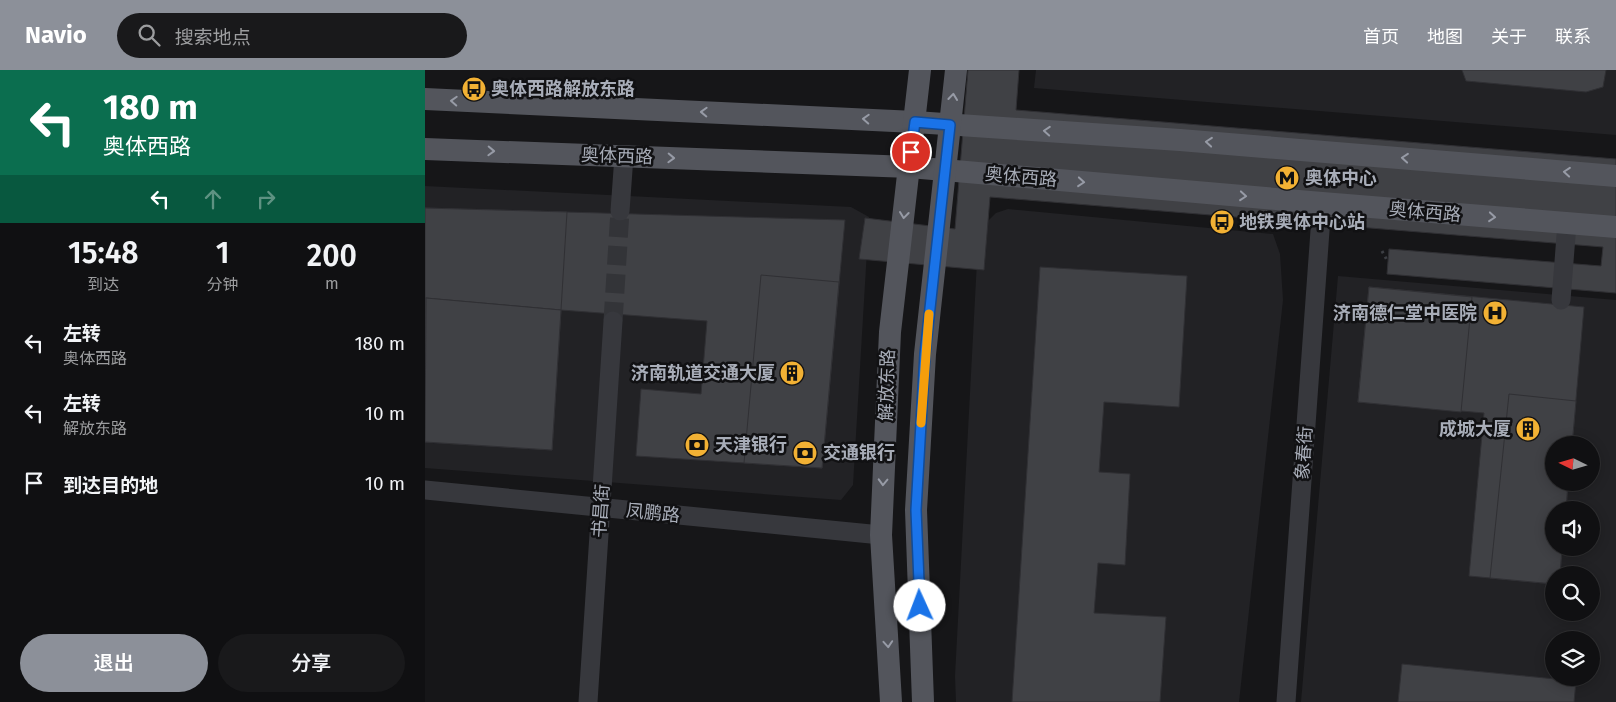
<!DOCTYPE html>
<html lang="zh">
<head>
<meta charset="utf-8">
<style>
	body { margin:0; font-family:"Fira Sans","Noto Sans SC",sans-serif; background:#19191b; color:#f1f3f6; height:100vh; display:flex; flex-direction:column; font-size:19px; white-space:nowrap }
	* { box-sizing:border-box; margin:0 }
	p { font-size:16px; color:#9c9d9f }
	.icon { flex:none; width:28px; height:28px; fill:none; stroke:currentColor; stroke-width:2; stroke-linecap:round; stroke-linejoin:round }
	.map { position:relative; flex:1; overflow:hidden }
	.sheet { display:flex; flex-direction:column; background:#101012; width:425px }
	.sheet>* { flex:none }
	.banner { background:#0b6e4f; color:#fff; overflow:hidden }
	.needle { width:32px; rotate:275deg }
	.tools { position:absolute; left:1120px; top:366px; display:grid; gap:10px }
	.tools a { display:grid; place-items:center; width:55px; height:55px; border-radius:50%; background:#101012; box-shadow:0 2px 12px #0003,0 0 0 1px #303032; font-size:25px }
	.pin { position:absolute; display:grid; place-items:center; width:42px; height:42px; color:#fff; margin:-21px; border:2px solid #fff; border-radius:50%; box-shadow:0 1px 5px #0007 }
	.me { position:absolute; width:55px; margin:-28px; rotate:358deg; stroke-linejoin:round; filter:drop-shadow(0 0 4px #0008) }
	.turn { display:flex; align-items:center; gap:18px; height:105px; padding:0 20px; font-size:22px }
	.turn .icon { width:65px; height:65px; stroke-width:2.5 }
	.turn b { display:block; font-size:35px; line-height:42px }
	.lanes { display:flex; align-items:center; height:48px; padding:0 20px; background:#0003; justify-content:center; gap:25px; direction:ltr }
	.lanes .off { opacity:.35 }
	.eta { display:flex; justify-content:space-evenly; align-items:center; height:85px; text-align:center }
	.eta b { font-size:30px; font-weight:600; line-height:35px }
	.button { display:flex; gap:10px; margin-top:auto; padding:10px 20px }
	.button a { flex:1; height:58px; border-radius:30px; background:#8c9099; color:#fff; font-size:20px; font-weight:600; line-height:58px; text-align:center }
	.button a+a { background:#19191b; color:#f1f3f6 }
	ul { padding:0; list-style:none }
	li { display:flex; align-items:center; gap:15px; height:70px; padding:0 20px }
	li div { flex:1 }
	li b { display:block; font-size:19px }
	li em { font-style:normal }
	header { display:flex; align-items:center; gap:30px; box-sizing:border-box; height:70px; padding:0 25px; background:#8c9099; color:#fff }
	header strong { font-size:24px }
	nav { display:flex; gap:28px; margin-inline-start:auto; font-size:18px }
	.search { width:350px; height:45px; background:#19191b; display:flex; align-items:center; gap:12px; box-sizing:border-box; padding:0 18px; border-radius:28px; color:#9c9d9f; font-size:19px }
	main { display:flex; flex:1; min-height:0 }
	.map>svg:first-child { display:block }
</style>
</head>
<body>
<header>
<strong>Navio</strong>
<div class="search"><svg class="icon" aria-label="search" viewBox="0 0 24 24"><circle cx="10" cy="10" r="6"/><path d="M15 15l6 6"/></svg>搜索地点</div>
<nav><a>首页</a><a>地图</a><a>关于</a><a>联系</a></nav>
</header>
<main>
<section class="sheet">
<div class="banner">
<div class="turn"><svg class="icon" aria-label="left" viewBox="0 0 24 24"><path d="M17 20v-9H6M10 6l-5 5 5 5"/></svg><div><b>180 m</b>奥体西路</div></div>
<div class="lanes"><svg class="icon" aria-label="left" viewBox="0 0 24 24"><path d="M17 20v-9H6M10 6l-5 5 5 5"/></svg><svg class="icon off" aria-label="ahead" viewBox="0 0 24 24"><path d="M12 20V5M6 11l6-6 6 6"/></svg><svg class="icon off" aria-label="right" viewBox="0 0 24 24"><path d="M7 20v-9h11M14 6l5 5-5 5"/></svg></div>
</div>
<div class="eta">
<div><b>15:48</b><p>到达</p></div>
<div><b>1</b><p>分钟</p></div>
<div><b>200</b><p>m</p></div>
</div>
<ul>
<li><svg class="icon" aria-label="left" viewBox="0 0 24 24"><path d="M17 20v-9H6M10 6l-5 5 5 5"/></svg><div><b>左转</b><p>奥体西路</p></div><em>180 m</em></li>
<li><svg class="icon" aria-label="left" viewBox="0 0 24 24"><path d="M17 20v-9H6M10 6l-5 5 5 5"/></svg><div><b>左转</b><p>解放东路</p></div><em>10 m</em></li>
<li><svg class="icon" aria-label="arrive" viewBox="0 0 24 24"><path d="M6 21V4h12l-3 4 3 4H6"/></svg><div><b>到达目的地</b></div><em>10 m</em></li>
</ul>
<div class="button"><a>退出</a><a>分享</a></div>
</section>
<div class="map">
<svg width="1191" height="632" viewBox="0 0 1191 632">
	<rect width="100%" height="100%" fill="#161618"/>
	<g fill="#222225" fill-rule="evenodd">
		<path d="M 611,0 L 1191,0 L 1191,65 L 609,18 Z"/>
		<path d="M 0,116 L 426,137 L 444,147 L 428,415 L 416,430 L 0,398 Z"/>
		<path d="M 583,139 L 848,164 L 855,184 L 858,230 L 814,632 L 531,632 L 530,606 L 553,172 L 557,157 L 571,143 Z"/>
		<path d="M 913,206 L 1191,230 L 1191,632 L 876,632 ZM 1129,375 L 1166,375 L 1166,412 L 1129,412 ZM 1129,440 L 1166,440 L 1166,478 L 1129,478 ZM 1129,505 L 1166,505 L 1166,542 L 1129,542 ZM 1129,570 L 1166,570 L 1166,608 L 1129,608 Z"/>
	</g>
	<g fill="#404145" stroke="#303034">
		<path d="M 543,0 L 594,0 L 591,40 L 1191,89 L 1191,223 L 962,204 L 964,179 L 1176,196 L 1178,177 L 565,127 L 559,200 L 434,189 L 440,148 L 530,159 Z"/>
		<path d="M 1037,0 L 1181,0 L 1178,17 L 1161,22 L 1041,11 Z"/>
		<path d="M 0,138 L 420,150 L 397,398 L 211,386 L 216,319 L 276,324 L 282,251 L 136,240 L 127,380 L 0,372 Z"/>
		<path d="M 0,138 L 142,142 L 136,240 L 0,228 Z"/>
		<path d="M 615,197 L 762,206 L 754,337 L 679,332 L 674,402 L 705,404 L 700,495 L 673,493 L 669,543 L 741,547 L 735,632 L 587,632 Z"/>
		<path d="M 336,205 L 414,212 L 397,398 L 319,393 Z"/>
		<path d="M 944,217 L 1159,237 L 1147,375 L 1129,375 L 1129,412 L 1143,412 L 1141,440 L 1129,440 L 1129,478 L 1137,478 L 1135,505 L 1129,505 L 1129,514 L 1044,506 L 1059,343 L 933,332 Z"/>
		<path d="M 944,217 L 1047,227 L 1036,342 L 933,332 Z"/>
		<path d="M 1,228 L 136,240 L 127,380 L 0,372 Z"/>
		<path d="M 1084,324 L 1151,331 L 1147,375 L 1129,375 L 1129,412 L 1143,412 L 1141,440 L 1129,440 L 1129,478 L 1137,478 L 1135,505 L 1129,505 L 1129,514 L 1065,508 Z"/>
		<path d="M 977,594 L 1151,611 L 1149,632 L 973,632 Z"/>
	</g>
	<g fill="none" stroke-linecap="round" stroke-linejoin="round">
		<path stroke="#333438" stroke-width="19" stroke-dasharray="19 9" stroke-linecap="butt" d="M 188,251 L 195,141"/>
		<path stroke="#3d3f44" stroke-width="3" stroke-dasharray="2.5 4" stroke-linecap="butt" d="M 957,181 L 963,192"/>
		<g stroke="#37383d" stroke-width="19">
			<path d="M 195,141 L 199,86"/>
			<path d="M 1136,230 L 1142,153"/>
			<path d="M 0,420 L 456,465"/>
			<path d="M 163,632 L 188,251"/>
			<path d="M 861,632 L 897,133"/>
		</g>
		<g stroke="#53555c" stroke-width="22">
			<path d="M 0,29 L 490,52 L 755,70 L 1191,106"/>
			<path d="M 0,79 L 485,97 L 897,133 L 1191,157"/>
			<path d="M 466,632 L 456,465 L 465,262 L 495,0"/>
			<path d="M 498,632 L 491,440 L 500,284 L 531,0"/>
		</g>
	</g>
	<defs><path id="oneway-chevron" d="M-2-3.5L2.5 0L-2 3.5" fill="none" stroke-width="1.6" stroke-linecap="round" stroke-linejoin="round" transform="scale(1.25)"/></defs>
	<g stroke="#979ba6">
		<use href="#oneway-chevron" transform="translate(528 27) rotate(-84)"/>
		<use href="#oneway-chevron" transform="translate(29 31) rotate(-177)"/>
		<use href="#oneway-chevron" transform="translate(279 42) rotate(-178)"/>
		<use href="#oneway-chevron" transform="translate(441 49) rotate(-177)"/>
		<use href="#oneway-chevron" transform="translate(622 61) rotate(-176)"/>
		<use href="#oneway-chevron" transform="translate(784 72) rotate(-175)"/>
		<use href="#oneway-chevron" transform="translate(66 81) rotate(2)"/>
		<use href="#oneway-chevron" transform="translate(246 88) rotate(2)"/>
		<use href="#oneway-chevron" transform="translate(980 88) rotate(-175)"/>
		<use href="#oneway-chevron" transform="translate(1142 102) rotate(-175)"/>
		<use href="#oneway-chevron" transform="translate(656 112) rotate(5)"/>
		<use href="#oneway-chevron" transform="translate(818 126) rotate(5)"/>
		<use href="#oneway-chevron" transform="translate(479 145) rotate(97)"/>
		<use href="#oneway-chevron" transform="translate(1067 147) rotate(5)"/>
		<use href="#oneway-chevron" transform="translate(458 412) rotate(92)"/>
		<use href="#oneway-chevron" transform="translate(463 574) rotate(86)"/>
	</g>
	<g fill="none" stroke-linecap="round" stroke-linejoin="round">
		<defs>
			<path id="route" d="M 486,82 L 490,52 L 525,55 L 500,284 L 491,440 L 495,536"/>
		</defs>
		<use href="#route" stroke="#114b97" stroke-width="12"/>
		<use href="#route" stroke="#1a73e8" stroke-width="9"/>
		<path stroke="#f59e0b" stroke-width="9" d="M 496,353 L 504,244"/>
	</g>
	<defs>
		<symbol id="bus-disc" viewBox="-11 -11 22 22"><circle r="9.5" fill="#f2b134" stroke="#111113"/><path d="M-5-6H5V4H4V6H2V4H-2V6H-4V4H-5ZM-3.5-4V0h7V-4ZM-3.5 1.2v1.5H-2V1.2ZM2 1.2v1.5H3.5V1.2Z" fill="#111"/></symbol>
		<symbol id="metro-disc" viewBox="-11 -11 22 22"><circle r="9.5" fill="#f2b134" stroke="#111113"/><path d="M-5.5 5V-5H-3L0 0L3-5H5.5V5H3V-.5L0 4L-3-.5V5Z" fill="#111"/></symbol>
		<symbol id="hospital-disc" viewBox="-11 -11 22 22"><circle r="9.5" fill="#f2b134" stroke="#111113"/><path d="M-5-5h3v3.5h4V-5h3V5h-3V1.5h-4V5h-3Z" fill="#111"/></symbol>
		<symbol id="building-disc" viewBox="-11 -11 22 22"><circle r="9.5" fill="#f2b134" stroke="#111113"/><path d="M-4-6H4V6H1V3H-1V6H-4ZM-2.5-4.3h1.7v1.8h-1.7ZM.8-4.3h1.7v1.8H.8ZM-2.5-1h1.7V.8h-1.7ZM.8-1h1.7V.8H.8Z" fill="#111"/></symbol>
		<symbol id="bank-disc" viewBox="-11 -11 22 22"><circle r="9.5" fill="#f2b134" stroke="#111113"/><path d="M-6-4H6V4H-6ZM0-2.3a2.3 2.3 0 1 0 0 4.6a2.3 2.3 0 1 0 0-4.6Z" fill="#111"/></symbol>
	</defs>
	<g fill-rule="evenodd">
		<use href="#bus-disc" x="35" y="5" width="28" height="28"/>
		<use href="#metro-disc" x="848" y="94" width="28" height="28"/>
		<use href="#bus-disc" x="783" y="138" width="28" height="28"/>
		<use href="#hospital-disc" x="1056" y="229" width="28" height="28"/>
		<use href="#building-disc" x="353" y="289" width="28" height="28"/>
		<use href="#building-disc" x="1089" y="345" width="28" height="28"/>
		<use href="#bank-disc" x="258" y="361" width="28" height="28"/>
		<use href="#bank-disc" x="366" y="369" width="28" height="28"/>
	</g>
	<g text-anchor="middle" stroke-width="5" stroke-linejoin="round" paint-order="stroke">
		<g font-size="18" font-weight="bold" fill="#a8adb8" stroke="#111113" text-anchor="start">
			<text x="66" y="25">奥体西路解放东路</text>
			<text x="880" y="114">奥体中心</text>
			<text x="814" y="158">地铁奥体中心站</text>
			<text x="1052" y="249" text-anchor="end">济南德仁堂中医院</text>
			<text x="350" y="309" text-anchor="end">济南轨道交通大厦</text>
			<text x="1086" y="365" text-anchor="end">成城大厦</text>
			<text x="290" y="381">天津银行</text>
			<text x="398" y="389">交通银行</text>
		</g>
		<g font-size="18" fill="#a8adb8" stroke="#111113">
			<text transform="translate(192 86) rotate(2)" y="6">奥体西路</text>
			<text transform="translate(596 107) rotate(5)" y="6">奥体西路</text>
			<text transform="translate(1000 142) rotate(5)" y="6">奥体西路</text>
			<text transform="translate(462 315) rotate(-88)" y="6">解放东路</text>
			<text transform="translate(879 383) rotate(-86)" y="6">象春街</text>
			<text transform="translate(176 441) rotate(-86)" y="6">书昌街</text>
			<text transform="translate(228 443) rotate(6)" y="6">凤鹏路</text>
		</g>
	</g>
</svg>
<div class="tools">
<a><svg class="needle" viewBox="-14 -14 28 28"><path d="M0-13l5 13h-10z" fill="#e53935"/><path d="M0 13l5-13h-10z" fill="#9c9d9f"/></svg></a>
<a><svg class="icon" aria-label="sound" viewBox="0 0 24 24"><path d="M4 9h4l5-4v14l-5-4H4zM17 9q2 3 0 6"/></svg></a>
<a><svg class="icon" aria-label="search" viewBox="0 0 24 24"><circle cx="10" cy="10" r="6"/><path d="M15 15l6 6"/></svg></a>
<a><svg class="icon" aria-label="layers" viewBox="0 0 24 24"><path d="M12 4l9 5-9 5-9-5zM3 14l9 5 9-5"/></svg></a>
</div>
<div class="pin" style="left:486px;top:82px;background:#d93025"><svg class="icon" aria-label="arrive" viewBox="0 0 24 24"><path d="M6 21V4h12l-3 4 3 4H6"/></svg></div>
<svg class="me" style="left:495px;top:536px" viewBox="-20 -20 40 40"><circle r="19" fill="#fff"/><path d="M0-13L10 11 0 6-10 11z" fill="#1a73e8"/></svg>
</div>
</main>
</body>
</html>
